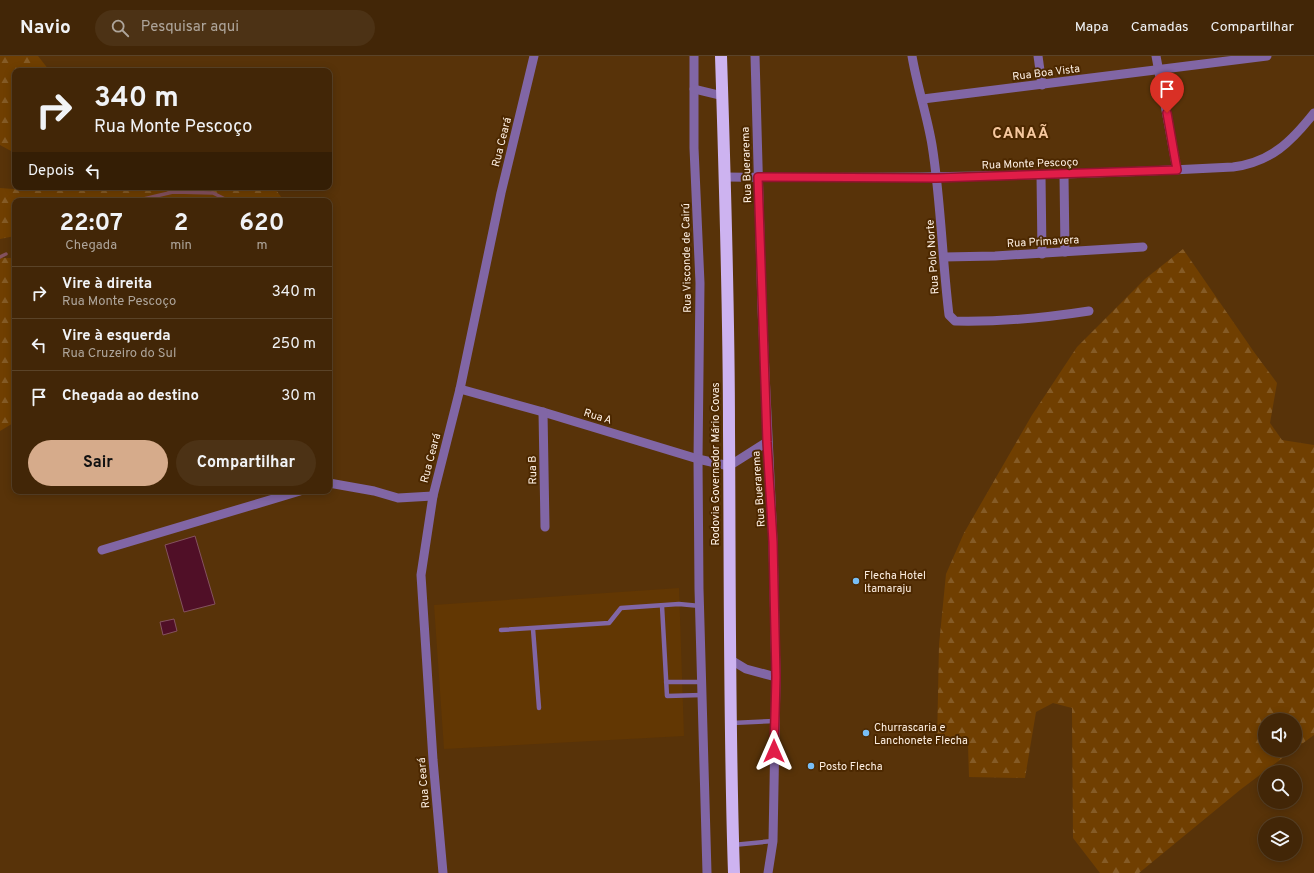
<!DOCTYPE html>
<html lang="pt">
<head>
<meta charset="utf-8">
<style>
	body { margin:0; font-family:Overpass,sans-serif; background:#4c3215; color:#f1f3f6; height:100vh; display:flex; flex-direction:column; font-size:15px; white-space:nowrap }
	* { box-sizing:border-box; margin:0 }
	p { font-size:13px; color:#aea59b }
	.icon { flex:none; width:22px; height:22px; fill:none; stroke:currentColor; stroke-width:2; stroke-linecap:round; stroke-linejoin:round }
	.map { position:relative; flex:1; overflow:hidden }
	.sheet { position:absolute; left:12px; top:142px; width:320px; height:296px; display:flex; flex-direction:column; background:#422607; border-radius:8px; box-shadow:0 2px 10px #0003,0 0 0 1px #5a4328 }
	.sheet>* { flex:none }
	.guide { position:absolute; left:12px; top:12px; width:320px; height:122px; border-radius:8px; box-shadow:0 2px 10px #0003,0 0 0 1px #5a4328; background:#422607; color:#f1f3f6; overflow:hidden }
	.fabs { position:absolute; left:1258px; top:657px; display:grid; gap:8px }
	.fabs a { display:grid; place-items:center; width:44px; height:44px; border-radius:50%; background:#422607; box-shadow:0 2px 10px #0003,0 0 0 1px #5a4328; font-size:20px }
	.pin { position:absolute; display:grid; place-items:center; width:34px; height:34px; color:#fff; margin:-41px -17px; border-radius:50% 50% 50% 0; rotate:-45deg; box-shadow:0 0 4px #0007 }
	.pin .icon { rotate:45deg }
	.me { position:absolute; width:44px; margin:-22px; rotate:0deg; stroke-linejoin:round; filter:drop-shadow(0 0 3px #0008) }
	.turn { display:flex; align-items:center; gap:14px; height:84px; padding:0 16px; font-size:18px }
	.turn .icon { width:52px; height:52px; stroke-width:2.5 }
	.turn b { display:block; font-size:28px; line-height:34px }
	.then { display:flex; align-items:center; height:38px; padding:0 16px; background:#0003; gap:8px; font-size:15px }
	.eta { display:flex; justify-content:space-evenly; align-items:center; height:68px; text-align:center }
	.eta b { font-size:24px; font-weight:700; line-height:28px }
	.cta { display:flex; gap:8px; margin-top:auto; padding:8px 16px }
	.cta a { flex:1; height:46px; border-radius:24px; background:#d6ab8b; color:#111; font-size:16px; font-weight:700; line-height:46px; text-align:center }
	.cta a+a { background:#4c3215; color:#f1f3f6 }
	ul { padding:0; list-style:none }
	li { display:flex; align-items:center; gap:12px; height:52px; padding:0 16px; border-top:1px solid #5a4328 }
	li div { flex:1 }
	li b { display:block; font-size:15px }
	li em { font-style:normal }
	header { display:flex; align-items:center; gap:24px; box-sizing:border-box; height:56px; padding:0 20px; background:#422607; border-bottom:1px solid #5a4328 }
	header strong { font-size:19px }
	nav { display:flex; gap:22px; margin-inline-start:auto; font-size:14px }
	.search { width:280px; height:36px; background:#4c3215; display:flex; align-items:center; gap:10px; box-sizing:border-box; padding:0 14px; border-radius:22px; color:#aea59b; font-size:15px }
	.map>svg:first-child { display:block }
</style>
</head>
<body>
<header>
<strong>Navio</strong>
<div class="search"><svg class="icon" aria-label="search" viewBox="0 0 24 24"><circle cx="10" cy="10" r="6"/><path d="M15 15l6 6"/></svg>Pesquisar aqui</div>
<nav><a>Mapa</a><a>Camadas</a><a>Compartilhar</a></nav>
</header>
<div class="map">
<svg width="1314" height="817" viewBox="0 0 1314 817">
	<defs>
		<pattern id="forest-firs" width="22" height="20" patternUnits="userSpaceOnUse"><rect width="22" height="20" fill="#703f01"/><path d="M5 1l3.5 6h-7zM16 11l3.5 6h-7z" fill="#855b26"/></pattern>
	</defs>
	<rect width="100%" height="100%" fill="#583309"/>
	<path fill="#623703" d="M 679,532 L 684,680 L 444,693 L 434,549 Z"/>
	<g fill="url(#forest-firs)">
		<path d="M 0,0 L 38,0 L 49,14 L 49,15 L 15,15 L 15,106 L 11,95 L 0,89 Z"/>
		<path d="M 25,131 L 274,131 L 284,145 L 15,145 L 15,180 L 0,183 L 0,132 L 26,134 Z"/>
		<path d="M 1183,193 L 1254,296 L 1277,327 L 1270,367 L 1282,384 L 1314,389 L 1314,679 L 1295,693 L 1295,664 L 1265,664 L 1265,694 L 1293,694 L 1240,734 L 1139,817 L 1100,817 L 1073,782 L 1072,652 L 1053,647 L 1036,656 L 1025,722 L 969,721 L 968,688 L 937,687 L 939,589 L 946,518 L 964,477 L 1032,359 L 1077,291 L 1145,223 Z"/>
		<path d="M 0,202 L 15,202 L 15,366 L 0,375 Z"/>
	</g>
	<g fill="#500f27" stroke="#84525f">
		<path d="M 195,480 L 215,548 L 184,556 L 165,489 Z"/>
		<path d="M 174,563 L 177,575 L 163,579 L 160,566 Z"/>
	</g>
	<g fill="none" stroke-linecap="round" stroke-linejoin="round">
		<g stroke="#84525f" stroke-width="3.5">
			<path d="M 135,145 L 173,136 L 213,137 L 229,145"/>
			<path d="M 0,201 L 6,198"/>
		</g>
		<g stroke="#8166a5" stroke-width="4.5">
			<path d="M 662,550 L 667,640 L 702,639"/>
			<path d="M 533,573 L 539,652"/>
			<path d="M 501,574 L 609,567 L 621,552 L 679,548 L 700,550"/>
			<path d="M 666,626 L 701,626"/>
			<path d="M 732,667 L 775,665"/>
			<path d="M 733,789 L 773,785"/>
		</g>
		<g stroke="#8166a5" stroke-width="9">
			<path d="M 694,0 L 694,92 L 700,227 L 698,403 L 699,533 L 707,817"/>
			<path d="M 755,0 L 762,253 L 773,486 L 776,621 L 773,785 L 768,817"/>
			<path d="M 912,0 C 917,30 927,59 932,89 C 941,145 942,202 949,259 L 955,265 C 1000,266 1044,262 1089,255"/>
			<path d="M 1038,0 L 1042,29"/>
			<path d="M 1156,0 L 1177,114"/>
			<path d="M 694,33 L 723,40"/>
			<path d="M 923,43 L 1267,0"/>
			<path d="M 1041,119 L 1042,198"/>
			<path d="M 1064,119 L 1065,196"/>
			<path d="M 726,121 C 895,123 1064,120 1233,111 C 1271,106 1291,86 1314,57"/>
			<path d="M 944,201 L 995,200 L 1143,191"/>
			<path d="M 460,333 L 543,356 L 698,403 L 729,410 L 767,386"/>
			<path d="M 543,356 L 545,471"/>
			<path d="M 329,427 L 374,435 L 398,442 L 433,440"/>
			<path d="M 102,494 L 300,435"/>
			<path d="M 731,604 L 746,613 L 776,621"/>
			<path d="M 443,817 L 433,704 L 421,519 L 433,440 L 460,333 L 501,137 L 534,0"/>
		</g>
		<path stroke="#cdb3f0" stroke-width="12" d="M 721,0 C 725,124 729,249 729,374 C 730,521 729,669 734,817"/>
	</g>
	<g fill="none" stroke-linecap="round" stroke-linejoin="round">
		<defs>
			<path id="route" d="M 774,695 L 776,621 L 773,486 L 767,386 L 758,121 L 936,122 L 1177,114 L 1167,57"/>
		</defs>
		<use href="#route" stroke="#92132f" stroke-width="10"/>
		<use href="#route" stroke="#e11d48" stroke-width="7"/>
	</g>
	<g fill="#78bff7" stroke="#4c2800" stroke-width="1.5">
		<circle cx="856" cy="525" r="4"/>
		<circle cx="866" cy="677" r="4"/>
		<circle cx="811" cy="710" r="4"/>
	</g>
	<g text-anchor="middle" stroke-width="4" stroke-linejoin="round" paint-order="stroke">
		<g font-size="11" fill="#fef0e3" stroke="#4c2800">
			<text transform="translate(1046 16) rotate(-7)" y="4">Rua Boa Vista</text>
			<text transform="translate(501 86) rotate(-76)" y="4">Rua Ceará</text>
			<text transform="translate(1030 107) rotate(-2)" y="4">Rua Monte Pescoço</text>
			<text transform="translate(746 109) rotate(-92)" y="4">Rua Buerarema</text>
			<text transform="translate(1043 185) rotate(-3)" y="4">Rua Primavera</text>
			<text transform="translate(932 201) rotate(-94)" y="4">Rua Polo Norte</text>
			<text transform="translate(686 202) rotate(-91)" y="4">Rua Visconde de Cairú</text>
			<text transform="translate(598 360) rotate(17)" y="4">Rua A</text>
			<text transform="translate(430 402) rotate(-75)" y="4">Rua Ceará</text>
			<text transform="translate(715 408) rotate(-90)" y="4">Rodovia Governador Mário Covas</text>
			<text transform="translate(532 414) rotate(-91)" y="4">Rua B</text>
			<text transform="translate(758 433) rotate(-94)" y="4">Rua Buerarema</text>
			<text transform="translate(423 727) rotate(-95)" y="4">Rua Ceará</text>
		</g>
		<g font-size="11" fill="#fef0e3" stroke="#4c2800" text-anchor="start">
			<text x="864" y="523">Flecha Hotel<tspan x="864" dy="13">Itamaraju</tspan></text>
			<text x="874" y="675">Churrascaria e<tspan x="874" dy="13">Lanchonete Flecha</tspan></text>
			<text x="819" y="714">Posto Flecha</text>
		</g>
		<g font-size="15" font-weight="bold" letter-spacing="1" fill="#f5c79e" stroke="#4c2800">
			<text x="1021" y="82">CANAÃ</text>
		</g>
	</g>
</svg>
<div class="fabs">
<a><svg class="icon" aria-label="sound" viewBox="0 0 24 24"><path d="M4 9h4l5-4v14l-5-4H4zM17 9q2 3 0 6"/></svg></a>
<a><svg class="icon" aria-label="search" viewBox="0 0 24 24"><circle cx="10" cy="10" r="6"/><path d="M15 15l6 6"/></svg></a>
<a><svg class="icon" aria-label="layers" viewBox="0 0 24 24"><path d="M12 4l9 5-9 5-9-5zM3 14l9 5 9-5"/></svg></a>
</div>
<div class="pin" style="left:1167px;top:57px;background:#d93025"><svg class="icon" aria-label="arrive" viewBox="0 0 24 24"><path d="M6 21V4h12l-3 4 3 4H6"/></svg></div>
<svg class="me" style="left:774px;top:695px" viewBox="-20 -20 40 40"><path d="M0-17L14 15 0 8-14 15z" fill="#e11d48" stroke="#fff" stroke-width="4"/></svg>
<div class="guide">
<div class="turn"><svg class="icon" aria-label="right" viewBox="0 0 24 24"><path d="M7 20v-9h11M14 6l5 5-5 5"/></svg><div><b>340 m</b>Rua Monte Pescoço</div></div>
<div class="then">Depois<svg class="icon" aria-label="left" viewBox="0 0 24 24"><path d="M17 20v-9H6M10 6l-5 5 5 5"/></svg></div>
</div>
<section class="sheet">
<div class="eta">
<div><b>22:07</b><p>Chegada</p></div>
<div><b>2</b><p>min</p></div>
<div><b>620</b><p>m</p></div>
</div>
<ul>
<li><svg class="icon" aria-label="right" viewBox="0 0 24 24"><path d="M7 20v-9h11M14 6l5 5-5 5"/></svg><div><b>Vire à direita</b><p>Rua Monte Pescoço</p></div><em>340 m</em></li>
<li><svg class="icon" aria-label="left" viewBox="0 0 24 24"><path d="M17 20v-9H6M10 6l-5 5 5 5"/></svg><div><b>Vire à esquerda</b><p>Rua Cruzeiro do Sul</p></div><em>250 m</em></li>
<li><svg class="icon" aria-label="arrive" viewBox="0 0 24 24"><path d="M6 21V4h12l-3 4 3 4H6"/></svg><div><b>Chegada ao destino</b></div><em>30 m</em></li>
</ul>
<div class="cta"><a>Sair</a><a>Compartilhar</a></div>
</section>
</div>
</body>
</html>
